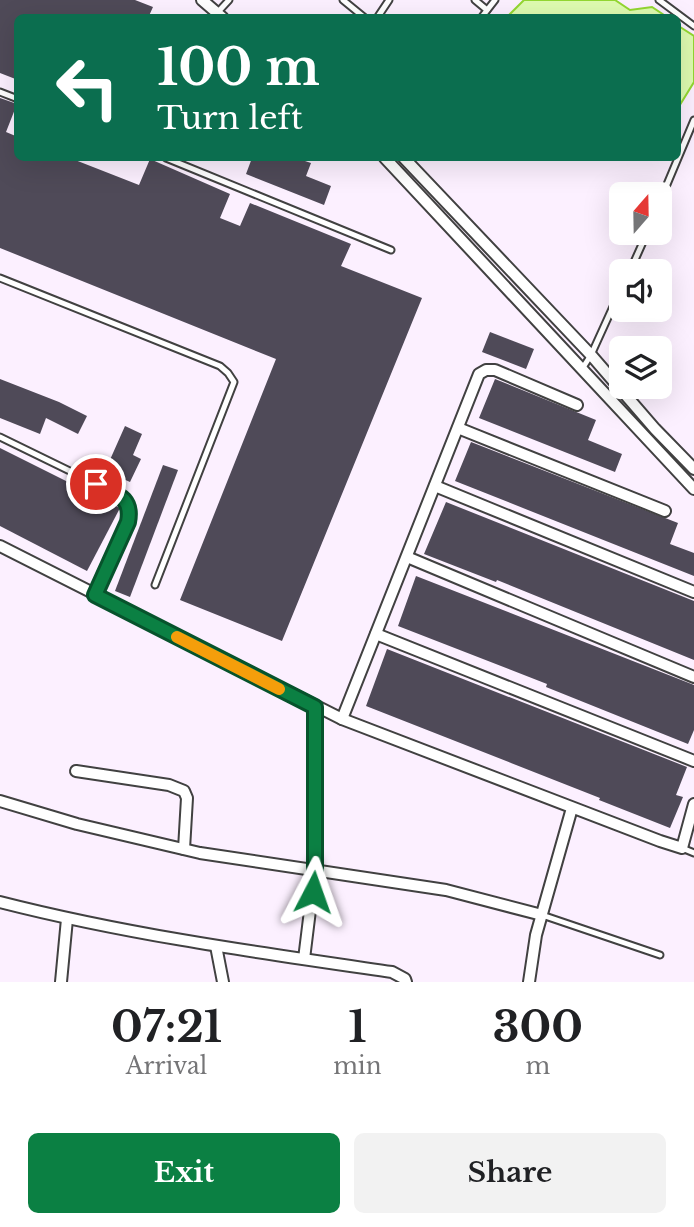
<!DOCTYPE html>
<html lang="en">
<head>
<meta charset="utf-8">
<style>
	body { margin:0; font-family:"Libre Baskerville",serif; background:#f2f2f2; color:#202124; height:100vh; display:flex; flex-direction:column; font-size:26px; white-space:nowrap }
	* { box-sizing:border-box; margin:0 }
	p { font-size:23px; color:#757577 }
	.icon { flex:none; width:38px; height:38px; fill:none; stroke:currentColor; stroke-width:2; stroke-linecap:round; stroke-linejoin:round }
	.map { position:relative; height:982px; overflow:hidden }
	.side { display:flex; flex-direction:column; background:#fff; flex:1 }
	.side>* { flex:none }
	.top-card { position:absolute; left:14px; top:14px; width:667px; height:147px; border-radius:10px; box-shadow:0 7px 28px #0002; background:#0b6e4f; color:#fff; overflow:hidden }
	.needle { width:46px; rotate:20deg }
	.tools { position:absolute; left:609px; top:182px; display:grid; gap:14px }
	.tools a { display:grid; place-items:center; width:63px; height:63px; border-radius:10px; background:#fff; box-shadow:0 7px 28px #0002; font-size:35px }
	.pin { position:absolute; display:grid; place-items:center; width:60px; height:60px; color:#fff; margin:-30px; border:4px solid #fff; border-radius:50%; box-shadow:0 2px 7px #0007 }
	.me { position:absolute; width:77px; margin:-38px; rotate:4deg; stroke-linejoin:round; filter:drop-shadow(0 0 5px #0008) }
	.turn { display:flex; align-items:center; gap:24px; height:147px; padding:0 28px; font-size:32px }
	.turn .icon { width:91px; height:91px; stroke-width:2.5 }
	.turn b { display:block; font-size:49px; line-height:60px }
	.eta { display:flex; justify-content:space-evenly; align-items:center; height:119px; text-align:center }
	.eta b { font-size:42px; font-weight:700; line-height:49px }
	.button { display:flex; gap:14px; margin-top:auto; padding:14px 28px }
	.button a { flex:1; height:80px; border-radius:10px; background:#0b8043; color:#fff; font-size:28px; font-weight:700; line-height:80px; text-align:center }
	.button a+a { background:#f2f2f2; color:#202124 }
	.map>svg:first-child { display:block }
</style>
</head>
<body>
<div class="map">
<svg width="694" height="982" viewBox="0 0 694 982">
	<rect width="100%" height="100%" fill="#fcf0ff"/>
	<g fill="#defbb0" stroke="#93d731" stroke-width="2">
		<path d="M 524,0 L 615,0 L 630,10 L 652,7 L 667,17 L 507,17 Z"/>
		<path d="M 677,25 L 694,36 L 694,82 L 678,108 Z"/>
	</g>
	<g fill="#4f4a58">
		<path d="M 0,0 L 135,0 L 153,7 L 148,18 L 18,18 L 18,80 L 0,73 Z"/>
		<path d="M 0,98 L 17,104 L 6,132 L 18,137 L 18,158 L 70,158 L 139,185 L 150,159 L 230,194 L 220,218 L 240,226 L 250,203 L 351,244 L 341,266 L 422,298 L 282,641 L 180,600 L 276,359 L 0,248 Z"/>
		<path d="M 252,158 L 296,158 L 311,163 L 306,176 L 331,186 L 324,205 L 246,174 Z"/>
		<path d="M 490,332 L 534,349 L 526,369 L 482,352 Z"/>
		<path d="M 0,379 L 59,402 L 87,416 L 78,434 L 46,418 L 40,434 L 0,418 Z"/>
		<path d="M 495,379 L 596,420 L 588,440 L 622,454 L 615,472 L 479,418 Z"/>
		<path d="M 125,426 L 142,434 L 133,455 L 141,459 L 130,482 L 105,471 Z"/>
		<path d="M 471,442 L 678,523 L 670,544 L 694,553 L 694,576 L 455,481 Z"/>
		<path d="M 0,448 L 120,508 L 87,571 L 0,526 Z"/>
		<path d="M 163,465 L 178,470 L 130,597 L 115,591 Z"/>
		<path d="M 446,502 L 694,601 L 694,660 L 497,580 L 496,582 L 424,554 Z"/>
		<path d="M 416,576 L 694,685 L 694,730 L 688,744 L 546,687 L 547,684 L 398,626 Z"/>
		<path d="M 387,649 L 687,767 L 676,795 L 683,797 L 670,828 L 599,800 L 600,798 L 366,706 Z"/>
	</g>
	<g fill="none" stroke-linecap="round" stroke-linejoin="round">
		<defs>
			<g id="lane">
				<path d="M 343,0 L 365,18"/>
				<path d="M 475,0 L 487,10"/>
				<path d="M 659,0 L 694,26"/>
				<path d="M 217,13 L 229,0"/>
				<path d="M 377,18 L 389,0"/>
				<path d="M 481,18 L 495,0"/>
				<path d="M 0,92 L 18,99"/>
				<path d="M 166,158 L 391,250"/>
				<path d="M 660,201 L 694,120"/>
				<path d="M 630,271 L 647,233"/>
				<path d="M 0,278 L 220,366 L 228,373 L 234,382 L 155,585"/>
				<path d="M 582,369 L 591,355 L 621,289"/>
				<path d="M 0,437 L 121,496 C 130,505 130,510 128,522 L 95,595"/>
				<path d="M 682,848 L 694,853"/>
				<path d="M 542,915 L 660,955"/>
			</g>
			<g id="street">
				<path d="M 202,0 L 223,18"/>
				<path d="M 385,158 L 694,489"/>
				<path d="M 404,158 L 591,355 L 655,429 L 694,469"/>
				<path d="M 458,428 L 665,511"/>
				<path d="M 435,486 L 694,592"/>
				<path d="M 0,546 L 342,719 L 660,841 L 682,848 L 694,804"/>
				<path d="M 407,557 L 694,677"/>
				<path d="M 376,634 L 694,761"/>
				<path d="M 342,719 L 479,374 L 486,370 L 495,370 L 577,405"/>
				<path d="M 76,771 L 169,785 L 184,791 L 187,798 L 184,849"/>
				<path d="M 0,801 L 77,824 L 200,853 L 446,890 L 542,915"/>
				<path d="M 0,902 C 129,935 261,953 392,972 L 405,979 L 406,982"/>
				<path d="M 216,946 L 223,982"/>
				<path d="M 304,959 L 315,870 L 315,707"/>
				<path d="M 61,982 L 67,919"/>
				<path d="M 529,982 L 536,935 L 572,808"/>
			</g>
		</defs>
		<use href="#lane" stroke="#414141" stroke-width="9"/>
		<use href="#street" stroke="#414141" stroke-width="14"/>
		<use href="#lane" stroke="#fff" stroke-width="5"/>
		<use href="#street" stroke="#fff" stroke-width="10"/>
	</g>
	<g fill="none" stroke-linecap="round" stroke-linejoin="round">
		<defs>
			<path id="route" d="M 96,484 C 116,494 133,497 128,522 L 95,595 L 315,707 L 315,870 L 313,892"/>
		</defs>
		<use href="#route" stroke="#07532c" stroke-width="18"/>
		<use href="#route" stroke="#0b8043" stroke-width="12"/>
		<path stroke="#f59e0b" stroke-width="12" d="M 177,637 L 279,689"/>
	</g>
</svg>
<div class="tools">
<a><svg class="needle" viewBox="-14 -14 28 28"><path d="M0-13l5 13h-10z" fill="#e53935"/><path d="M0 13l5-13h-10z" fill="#757577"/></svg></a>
<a><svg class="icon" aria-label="sound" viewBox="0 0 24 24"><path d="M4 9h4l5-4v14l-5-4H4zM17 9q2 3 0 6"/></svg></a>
<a><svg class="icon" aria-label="layers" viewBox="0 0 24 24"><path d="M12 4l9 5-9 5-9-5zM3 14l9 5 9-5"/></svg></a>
</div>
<div class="pin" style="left:96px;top:484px;background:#d93025"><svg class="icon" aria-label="arrive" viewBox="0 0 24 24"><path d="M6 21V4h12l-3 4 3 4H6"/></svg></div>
<svg class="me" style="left:313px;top:892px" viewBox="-20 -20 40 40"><path d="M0-17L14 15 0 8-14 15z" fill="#0b8043" stroke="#fff" stroke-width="4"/></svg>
<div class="top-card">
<div class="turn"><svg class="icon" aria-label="left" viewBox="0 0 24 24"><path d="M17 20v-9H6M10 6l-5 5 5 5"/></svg><div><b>100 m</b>Turn left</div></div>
</div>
</div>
<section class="side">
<div class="eta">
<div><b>07:21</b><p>Arrival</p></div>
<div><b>1</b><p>min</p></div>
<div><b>300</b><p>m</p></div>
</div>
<div class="button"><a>Exit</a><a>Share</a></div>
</section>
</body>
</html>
